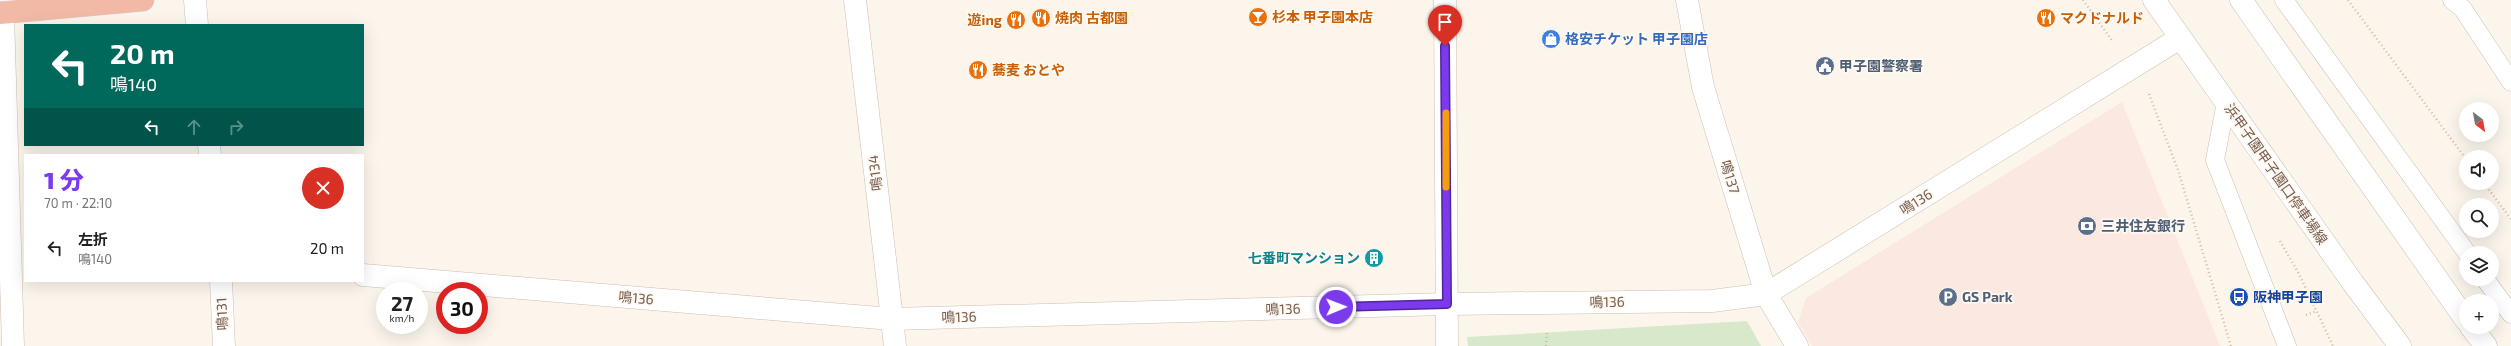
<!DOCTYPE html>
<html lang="ja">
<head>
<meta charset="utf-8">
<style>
	body { margin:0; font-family:"Exo 2","Noto Sans JP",sans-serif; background:#f2f2f2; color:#202124; height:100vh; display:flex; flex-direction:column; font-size:15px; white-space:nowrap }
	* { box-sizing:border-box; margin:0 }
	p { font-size:13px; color:#757577 }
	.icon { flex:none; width:22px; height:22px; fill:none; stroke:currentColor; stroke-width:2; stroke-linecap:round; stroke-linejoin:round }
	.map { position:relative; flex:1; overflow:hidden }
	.drawer { position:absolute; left:24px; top:154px; width:340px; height:128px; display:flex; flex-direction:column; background:#fff; border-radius:0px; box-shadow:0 4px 16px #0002 }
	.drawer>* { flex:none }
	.guide { position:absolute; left:24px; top:24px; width:340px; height:122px; border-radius:0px; box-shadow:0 4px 16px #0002; background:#00695c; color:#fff; overflow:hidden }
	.needle { width:26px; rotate:149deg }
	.fabs { position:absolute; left:2459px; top:102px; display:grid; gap:8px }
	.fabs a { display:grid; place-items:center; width:40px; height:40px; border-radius:50%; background:#fff; box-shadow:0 4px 16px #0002; font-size:20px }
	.speed { position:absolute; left:376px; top:282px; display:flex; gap:8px; font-size:20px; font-weight:700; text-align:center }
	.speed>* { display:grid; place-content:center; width:52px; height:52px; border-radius:50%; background:#fff; box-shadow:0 4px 16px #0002; line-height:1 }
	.speed small { font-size:10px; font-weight:400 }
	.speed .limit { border:6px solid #d22; background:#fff; color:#111 }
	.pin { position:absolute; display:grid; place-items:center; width:34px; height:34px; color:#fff; margin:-41px -17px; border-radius:50% 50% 50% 0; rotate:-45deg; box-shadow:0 0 4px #0007 }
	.pin .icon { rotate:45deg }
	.me { position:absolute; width:44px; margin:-22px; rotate:89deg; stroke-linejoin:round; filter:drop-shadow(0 0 3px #0008) }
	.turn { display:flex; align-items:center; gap:14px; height:84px; padding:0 20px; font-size:18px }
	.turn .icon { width:52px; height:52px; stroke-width:2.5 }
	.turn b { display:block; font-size:28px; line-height:34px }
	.lanes { display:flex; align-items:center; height:38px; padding:0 20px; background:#0003; justify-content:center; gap:20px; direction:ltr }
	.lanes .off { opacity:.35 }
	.round { display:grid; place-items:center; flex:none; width:42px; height:42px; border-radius:21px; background:#f2f2f2 }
	.overview { display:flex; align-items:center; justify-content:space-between; height:68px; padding:0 20px }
	h1 { font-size:24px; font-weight:800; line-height:30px; color:#7c3aed }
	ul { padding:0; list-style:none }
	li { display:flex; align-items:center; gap:12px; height:52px; padding:0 20px }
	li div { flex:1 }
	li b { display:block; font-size:15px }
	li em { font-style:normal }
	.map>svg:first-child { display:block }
</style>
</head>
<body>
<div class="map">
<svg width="2511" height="346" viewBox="0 0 2511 346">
	<rect width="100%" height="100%" fill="#fcf5ec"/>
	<path fill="#fbe8e0" d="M 2122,102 L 2220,346 L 1812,346 L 1798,322 L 1806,298 Z"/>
	<path fill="#d7e9ca" d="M 1747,321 L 1761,346 L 1468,346 L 1467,337 Z"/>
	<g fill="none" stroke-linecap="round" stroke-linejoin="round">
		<defs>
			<g id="lane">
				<path d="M 2284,0 L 2467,253"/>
				<path d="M 2452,0 L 2463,9 L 2511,82"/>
				<path d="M 2226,102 L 2215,160 L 2287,346"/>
				<path d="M 2485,279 L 2511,314"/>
			</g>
			<g id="street">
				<path d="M 195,0 L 197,25"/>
				<path d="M 855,0 L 892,319"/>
				<path d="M 1445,0 L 1447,346"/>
				<path d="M 1687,0 L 1703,87 L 1766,294 L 1797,346"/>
				<path d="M 3,13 L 13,346"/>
				<path d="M 209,145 L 210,155"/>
				<path d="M 363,275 L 892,319 L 1447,304 L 1712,301 L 1766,294 L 2180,38"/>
				<path d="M 221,281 L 224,346"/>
			</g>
			<g id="secondary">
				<path d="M 2154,0 L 2353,283 L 2400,346"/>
				<path d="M 2241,0 L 2466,320"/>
				<path d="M 892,319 L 895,346"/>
				<path d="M 2471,327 L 2486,346"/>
			</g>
			<path id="highway" d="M 0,13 L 143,0"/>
		</defs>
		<use href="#lane" stroke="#cebdb1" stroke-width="19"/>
		<use href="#street" stroke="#cebdb1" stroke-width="23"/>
		<use href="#secondary" stroke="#d0beaf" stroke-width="23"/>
		<use href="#highway" stroke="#d9d1ce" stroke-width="23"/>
		<g stroke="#d5b8a7" stroke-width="2.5" stroke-dasharray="1 3" stroke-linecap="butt">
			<path d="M 2083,0 L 2113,42"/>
			<path d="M 2348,0 L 2466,159"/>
			<path d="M 2149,94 L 2178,170 L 2231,346"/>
			<path d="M 2484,183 L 2511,219"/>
			<path d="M 2280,241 L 2299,274 L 2333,346"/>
			<path d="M 2306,315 L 2317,311"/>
			<path d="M 1546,346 L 1547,333"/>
		</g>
		<use href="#lane" stroke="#fff" stroke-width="18"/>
		<use href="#street" stroke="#fff" stroke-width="22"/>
		<use href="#secondary" stroke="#fff" stroke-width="22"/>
		<use href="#highway" stroke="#f2b9a7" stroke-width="22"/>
	</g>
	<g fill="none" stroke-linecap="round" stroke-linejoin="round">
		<defs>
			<path id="route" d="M 1336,307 L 1447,304 L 1445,46"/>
		</defs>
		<use href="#route" stroke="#51269a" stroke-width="10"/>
		<use href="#route" stroke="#7c3aed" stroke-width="7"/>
		<path stroke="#f59e0b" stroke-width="7" d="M 1446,113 L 1446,187"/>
	</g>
	<defs>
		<symbol id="bar-disc" viewBox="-11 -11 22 22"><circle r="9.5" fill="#e8710a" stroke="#fef9f2"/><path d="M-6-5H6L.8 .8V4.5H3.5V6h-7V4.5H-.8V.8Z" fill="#fff"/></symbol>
		<symbol id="restaurant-disc" viewBox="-11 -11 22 22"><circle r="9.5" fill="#e8710a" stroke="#fef9f2"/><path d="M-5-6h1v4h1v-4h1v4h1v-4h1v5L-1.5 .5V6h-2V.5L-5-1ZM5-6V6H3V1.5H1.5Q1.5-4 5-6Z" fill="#fff"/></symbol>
		<symbol id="shop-disc" viewBox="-11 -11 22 22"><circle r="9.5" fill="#3f7fe0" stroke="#fef9f2"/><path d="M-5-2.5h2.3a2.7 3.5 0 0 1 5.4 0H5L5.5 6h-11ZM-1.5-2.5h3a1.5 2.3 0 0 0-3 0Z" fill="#fff"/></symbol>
		<symbol id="civic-disc" viewBox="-11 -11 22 22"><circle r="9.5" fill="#5c6f8a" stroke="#fef9f2"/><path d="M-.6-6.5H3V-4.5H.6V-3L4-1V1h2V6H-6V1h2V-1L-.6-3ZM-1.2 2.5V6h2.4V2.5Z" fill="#fff"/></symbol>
		<symbol id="bank-disc" viewBox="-11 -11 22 22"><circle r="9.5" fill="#5c6f8a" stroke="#fef9f2"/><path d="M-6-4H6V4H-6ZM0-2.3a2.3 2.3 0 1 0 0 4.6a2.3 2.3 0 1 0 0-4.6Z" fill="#fff"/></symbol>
		<symbol id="building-disc" viewBox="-11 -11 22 22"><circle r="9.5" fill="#0f9aa8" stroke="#fef9f2"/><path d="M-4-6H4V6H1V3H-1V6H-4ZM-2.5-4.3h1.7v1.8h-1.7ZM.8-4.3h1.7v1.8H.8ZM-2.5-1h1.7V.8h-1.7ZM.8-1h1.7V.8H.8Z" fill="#fff"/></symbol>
		<symbol id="parking-disc" viewBox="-11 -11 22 22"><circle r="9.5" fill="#5c6f8a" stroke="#fef9f2"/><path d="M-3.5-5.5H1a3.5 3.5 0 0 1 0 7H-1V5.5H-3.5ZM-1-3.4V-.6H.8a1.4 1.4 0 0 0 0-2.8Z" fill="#fff"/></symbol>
		<symbol id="bus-disc" viewBox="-11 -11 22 22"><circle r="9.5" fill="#1a4fb4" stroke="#fef9f2"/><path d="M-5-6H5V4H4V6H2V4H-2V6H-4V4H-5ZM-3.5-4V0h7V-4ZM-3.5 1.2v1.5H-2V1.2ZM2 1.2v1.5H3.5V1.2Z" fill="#fff"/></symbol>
	</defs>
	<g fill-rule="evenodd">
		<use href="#bar-disc" x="1247" y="6" width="22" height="22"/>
		<use href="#restaurant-disc" x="1030" y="7" width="22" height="22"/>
		<use href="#restaurant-disc" x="2035" y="7" width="22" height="22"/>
		<use href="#restaurant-disc" x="1005" y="9" width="22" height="22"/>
		<use href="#shop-disc" x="1540" y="28" width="22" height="22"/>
		<use href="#civic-disc" x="1814" y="55" width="22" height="22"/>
		<use href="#restaurant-disc" x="967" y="59" width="22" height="22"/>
		<use href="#bank-disc" x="2076" y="215" width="22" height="22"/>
		<use href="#building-disc" x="1363" y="247" width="22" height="22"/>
		<use href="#parking-disc" x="1937" y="286" width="22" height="22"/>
		<use href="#bus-disc" x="2228" y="286" width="22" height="22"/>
	</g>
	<g text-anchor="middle" stroke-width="3.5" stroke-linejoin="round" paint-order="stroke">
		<g font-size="14" font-weight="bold" fill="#c56008" stroke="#fef9f2" text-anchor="start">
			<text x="1272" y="22">杉本 甲子園本店</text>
			<text x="1055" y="23">焼肉 古都園</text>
			<text x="2060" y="23">マクドナルド</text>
			<text x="1002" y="25" text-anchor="end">遊ing</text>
			<text x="992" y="75">蕎麦 おとや</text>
		</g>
		<g font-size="14" font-weight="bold" fill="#366cbe" stroke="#fef9f2" text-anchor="start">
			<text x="1565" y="44">格安チケット 甲子園店</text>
		</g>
		<g font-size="14" font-weight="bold" fill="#4e5e75" stroke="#fef9f2" text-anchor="start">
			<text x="1839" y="71">甲子園警察署</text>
			<text x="2101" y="231">三井住友銀行</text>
			<text x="1962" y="302">GS Park</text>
		</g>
		<g font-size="14" fill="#765c4f" stroke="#fef9f2">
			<text transform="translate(875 173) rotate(-97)" y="5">鳴134</text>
			<text transform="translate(2276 174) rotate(55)" y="5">浜甲子園甲子園口停車場線</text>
			<text transform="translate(1730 177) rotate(73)" y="5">鳴137</text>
			<text transform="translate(1916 202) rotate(-32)" y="5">鳴136</text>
			<text transform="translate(636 298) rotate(5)" y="5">鳴136</text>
			<text transform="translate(1607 302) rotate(-1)" y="5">鳴136</text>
			<text transform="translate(1283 309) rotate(-2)" y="5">鳴136</text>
			<text transform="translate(222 314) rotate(-93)" y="5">鳴131</text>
			<text transform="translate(959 317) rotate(-2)" y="5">鳴136</text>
		</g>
		<g font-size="14" font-weight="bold" fill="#0d838f" stroke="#fef9f2" text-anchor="end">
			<text x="1360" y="263">七番町マンション</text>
		</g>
		<g font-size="14" font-weight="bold" fill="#164399" stroke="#fef9f2" text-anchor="start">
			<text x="2253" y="302">阪神甲子園</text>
		</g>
	</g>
</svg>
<div class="fabs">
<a><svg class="needle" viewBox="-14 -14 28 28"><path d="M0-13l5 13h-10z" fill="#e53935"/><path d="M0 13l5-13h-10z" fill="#757577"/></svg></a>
<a><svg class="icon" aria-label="sound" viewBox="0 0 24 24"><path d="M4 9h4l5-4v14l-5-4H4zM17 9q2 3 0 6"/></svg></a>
<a><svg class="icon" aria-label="search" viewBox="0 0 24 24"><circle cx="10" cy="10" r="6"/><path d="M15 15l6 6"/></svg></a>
<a><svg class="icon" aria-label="layers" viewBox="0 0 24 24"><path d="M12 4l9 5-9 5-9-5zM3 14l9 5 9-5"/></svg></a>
<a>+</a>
</div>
<div class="speed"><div>27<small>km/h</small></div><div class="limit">30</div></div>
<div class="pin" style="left:1445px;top:46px;background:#d93025"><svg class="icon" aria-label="arrive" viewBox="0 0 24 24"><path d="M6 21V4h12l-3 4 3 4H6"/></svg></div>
<svg class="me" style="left:1336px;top:307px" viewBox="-20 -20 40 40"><circle r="17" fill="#7c3aed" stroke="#fff" stroke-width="3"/><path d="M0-11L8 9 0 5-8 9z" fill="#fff"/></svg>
<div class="guide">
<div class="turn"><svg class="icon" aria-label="left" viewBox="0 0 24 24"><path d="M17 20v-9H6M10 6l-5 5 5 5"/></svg><div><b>20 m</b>鳴140</div></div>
<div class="lanes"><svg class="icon" aria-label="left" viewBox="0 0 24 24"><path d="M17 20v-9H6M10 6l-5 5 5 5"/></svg><svg class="icon off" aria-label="ahead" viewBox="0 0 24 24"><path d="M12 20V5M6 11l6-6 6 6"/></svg><svg class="icon off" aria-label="right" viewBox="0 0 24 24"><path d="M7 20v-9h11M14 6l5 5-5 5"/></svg></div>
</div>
<section class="drawer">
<div class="overview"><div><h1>1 分</h1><p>70 m · 22:10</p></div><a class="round" style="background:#d93025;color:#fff"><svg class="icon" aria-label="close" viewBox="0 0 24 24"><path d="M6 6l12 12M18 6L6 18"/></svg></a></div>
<ul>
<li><svg class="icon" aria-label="left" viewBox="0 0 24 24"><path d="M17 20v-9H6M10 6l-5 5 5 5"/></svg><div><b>左折</b><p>鳴140</p></div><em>20 m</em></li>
</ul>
</section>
</div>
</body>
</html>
